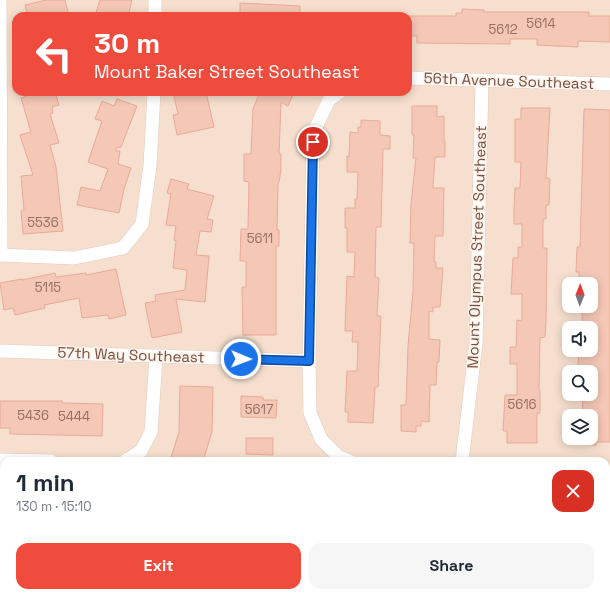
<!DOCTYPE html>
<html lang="en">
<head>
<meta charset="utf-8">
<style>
	body { margin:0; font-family:"Space Grotesk",sans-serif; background:#f6f6f7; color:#1f2937; height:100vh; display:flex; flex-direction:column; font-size:15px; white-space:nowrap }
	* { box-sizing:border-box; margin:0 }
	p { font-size:13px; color:#747a83 }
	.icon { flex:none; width:22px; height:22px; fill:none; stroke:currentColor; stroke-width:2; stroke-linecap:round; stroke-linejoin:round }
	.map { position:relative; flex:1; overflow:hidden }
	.sheet { position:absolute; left:0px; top:457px; width:610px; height:140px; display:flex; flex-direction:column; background:#fff; border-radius:12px 12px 0 0; box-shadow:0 2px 10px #0003 }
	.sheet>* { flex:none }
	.hud { position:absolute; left:12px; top:12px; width:400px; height:84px; border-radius:12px; box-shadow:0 2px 10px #0003; background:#f04c3d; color:#fff; overflow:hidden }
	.needle { width:26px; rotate:1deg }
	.buttons { position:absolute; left:562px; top:277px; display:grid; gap:8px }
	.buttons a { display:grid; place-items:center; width:36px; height:36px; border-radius:8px; background:#fff; box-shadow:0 2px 10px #0003; font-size:20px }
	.pin { position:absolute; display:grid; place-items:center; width:34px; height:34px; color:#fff; margin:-17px; border:2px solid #fff; border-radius:50%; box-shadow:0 1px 4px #0007 }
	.me { position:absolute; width:44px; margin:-22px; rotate:91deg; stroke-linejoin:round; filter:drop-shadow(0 0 3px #0008) }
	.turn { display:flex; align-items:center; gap:14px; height:84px; padding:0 16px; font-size:18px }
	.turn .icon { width:52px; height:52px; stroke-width:2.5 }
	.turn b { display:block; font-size:28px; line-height:34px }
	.round { display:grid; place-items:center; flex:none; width:42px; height:42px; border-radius:12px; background:#f6f6f7 }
	.summary { display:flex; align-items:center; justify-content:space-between; height:68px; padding:0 16px }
	h1 { font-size:24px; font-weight:800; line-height:30px }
	.primary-button { display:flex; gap:8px; margin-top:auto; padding:8px 16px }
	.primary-button a { flex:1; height:46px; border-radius:12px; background:#f04c3d; color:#fff; font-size:16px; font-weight:800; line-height:46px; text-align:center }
	.primary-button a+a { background:#f6f6f7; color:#1f2937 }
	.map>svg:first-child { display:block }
</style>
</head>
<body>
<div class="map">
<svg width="610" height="597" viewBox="0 0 610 597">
	<rect width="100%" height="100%" fill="#feeee1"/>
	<path fill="#f6dfce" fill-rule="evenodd" d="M 0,0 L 610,0 L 610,551 L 606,551 L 606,461 L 4,461 L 4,536 L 0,536 ZM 16,16 L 408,16 L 408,92 L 16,92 ZM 569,284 L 591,284 L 591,306 L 569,306 ZM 569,328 L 591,328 L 591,350 L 569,350 ZM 569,372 L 591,372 L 591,394 L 569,394 ZM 569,416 L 591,416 L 591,438 L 569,438 Z"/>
	<g fill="#f5c7b6" stroke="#e8aa96">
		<path d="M 46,0 L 65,0 L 69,16 L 28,16 L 25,5 Z"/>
		<path d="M 100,0 L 132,0 L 128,16 L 95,16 Z"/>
		<path d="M 240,3 L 300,6 L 300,16 L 240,16 Z"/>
		<path d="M 462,9 L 484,10 L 484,12 L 589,12 L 589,16 L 610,16 L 610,42 L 578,41 L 578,47 L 537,45 L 537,39 L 510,39 L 510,44 L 417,43 L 417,36 L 408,36 L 408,16 L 456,16 L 456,13 L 462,13 Z"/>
		<path d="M 26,92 L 55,92 L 59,105 L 52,107 L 53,113 L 50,114 L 59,143 L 50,145 L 56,167 L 63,231 L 23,234 L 21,211 L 24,210 L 21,176 L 33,175 L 20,135 L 31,132 L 21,98 L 27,96 Z"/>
		<path d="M 173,92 L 206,92 L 214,127 L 177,135 L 173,115 L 178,114 Z"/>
		<path d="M 260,92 L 294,92 L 288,106 L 281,102 L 279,154 L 281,154 L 281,170 L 279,182 L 278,182 L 277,230 L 279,230 L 279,246 L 276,246 L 276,335 L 243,335 L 242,287 L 246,287 L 246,261 L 240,261 L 241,229 L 248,229 L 249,182 L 244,181 L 244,154 L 251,154 L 253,109 Z"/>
		<path d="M 117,99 L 137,106 L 121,147 L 116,148 L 116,151 L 120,151 L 118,164 L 131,168 L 124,189 L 119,213 L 77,205 L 81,187 L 100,191 L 108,169 L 88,162 L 102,121 L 95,119 L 102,101 L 114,106 Z"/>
		<path d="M 412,106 L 437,106 L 437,117 L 444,116 L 444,141 L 445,141 L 445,157 L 435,157 L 433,188 L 444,188 L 443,236 L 435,236 L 434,262 L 436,262 L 436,268 L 443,268 L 440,307 L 433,307 L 433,312 L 429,311 L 429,339 L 440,340 L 439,362 L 437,362 L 436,385 L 430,385 L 429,422 L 421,421 L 421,426 L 416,426 L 416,432 L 401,431 L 401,405 L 406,405 L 408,346 L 413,292 L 414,243 L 410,243 L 411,204 L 416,158 L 413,158 L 414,135 L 412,135 Z"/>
		<path d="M 521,108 L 550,108 L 546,178 L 550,179 L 549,205 L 546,205 L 546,219 L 543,219 L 543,248 L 547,248 L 546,321 L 545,337 L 540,338 L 539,390 L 540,391 L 540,413 L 537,413 L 537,443 L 507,443 L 507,431 L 503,431 L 505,395 L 517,395 L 517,364 L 510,364 L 510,347 L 516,347 L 517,320 L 522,321 L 522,294 L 511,294 L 513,258 L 518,258 L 518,247 L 522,247 L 522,224 L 514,224 L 514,209 L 515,188 L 520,188 L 521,162 L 515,162 L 515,119 L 521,119 Z"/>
		<path d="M 584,109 L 610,110 L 610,442 L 596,442 L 596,445 L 566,443 L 567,424 L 569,424 L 569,438 L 591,438 L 591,416 L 582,416 L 583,394 L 591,394 L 591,368 L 578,366 L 579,350 L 591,350 L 591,328 L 582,328 L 582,308 L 578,308 L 578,306 L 591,306 L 591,284 L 579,284 L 579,272 L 576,272 L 577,247 L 580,247 Z"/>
		<path d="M 361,120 L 380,121 L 380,135 L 390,136 L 390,149 L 383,149 L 381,227 L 376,227 L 375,277 L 379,278 L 377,316 L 381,316 L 378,387 L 375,387 L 373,423 L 348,422 L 348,412 L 345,412 L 347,371 L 357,371 L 358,342 L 352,342 L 353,331 L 345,331 L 347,276 L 354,277 L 355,252 L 347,252 L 347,228 L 345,228 L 345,208 L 355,208 L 355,199 L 357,199 L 358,172 L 347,172 L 347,156 L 349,157 L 350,132 L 358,133 L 358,127 L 361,127 Z"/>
		<path d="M 171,179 L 189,184 L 187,189 L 214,196 L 207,219 L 213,220 L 211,232 L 200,231 L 196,255 L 209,256 L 205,302 L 176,299 L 182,332 L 152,338 L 145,303 L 156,301 L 155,295 L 185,290 L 187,270 L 173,268 L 176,241 L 174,240 L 176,226 L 166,225 L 171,194 L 167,193 Z"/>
		<path d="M 116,269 L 126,315 L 109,319 L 108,315 L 82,318 L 79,298 L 44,305 L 45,308 L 15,315 L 13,308 L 4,310 L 0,283 L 22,279 L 22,280 L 55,273 L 56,277 L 86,273 L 86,275 Z"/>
		<path d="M 180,386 L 213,387 L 212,432 L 203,461 L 170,461 L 179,432 Z"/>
		<path d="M 241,396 L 263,397 L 263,400 L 277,400 L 276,418 L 241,417 Z"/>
		<path d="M 0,401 L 62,401 L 62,403 L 103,404 L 102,436 L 10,434 L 10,428 L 0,428 Z"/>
		<path d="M 246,438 L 273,438 L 273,455 L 246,454 Z"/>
	</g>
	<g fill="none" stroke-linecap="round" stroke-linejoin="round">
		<defs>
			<path id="lane" d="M 139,597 L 141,593"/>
			<g id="street">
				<path d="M 0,0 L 1,255"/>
				<path d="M 155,16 L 155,0"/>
				<path d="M 408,78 L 610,84"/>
				<path d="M 340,92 L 329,100 L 316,127 L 313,142 L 309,361 L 310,413 L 321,439 L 339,457 L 350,461"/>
				<path d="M 0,255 L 74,258 L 123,248 L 142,224 L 150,166 L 154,92"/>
				<path d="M 0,351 L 309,361"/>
				<path d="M 0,460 L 51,461"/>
				<path d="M 125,461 L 141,451 L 151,432 L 156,357"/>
				<path d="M 462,461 L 476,343 L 482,81"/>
				<path d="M 606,472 L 610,473"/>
				<path d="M 460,597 L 460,593"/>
			</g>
			<g id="secondary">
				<path d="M 0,572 L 4,572"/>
				<path d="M 287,593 L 408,597"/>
				<path d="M 0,595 L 83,597"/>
				<path d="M 113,597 L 129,593"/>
				<path d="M 584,597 L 610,593"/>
			</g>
		</defs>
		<use href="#lane" stroke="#e4cbbf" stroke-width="7"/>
		<use href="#street" stroke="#e4cbbf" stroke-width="14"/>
		<use href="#secondary" stroke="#eacbbb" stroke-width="19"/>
		<use href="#lane" stroke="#fff" stroke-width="6"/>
		<use href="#street" stroke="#fff" stroke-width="13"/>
		<use href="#secondary" stroke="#fff" stroke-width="18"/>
	</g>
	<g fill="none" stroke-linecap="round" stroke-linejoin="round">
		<defs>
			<path id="route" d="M 241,359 L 309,361 L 313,142"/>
		</defs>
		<use href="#route" stroke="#114b97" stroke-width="10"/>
		<use href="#route" stroke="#1a73e8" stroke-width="7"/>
	</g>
	<g text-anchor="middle" stroke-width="3" stroke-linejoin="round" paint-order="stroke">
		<g font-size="13" fill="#966e62">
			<text x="541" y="28">5614</text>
			<text x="503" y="34">5612</text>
			<text x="43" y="227">5536</text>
			<text x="260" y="243">5611</text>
			<text x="48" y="292">5115</text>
			<text x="522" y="409">5616</text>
			<text x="259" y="414">5617</text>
			<text x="33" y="420">5436</text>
			<text x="74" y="421">5444</text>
		</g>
		<g font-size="15" fill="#765046" stroke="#fff3e8">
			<text transform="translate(509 81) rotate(2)" y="5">56th Avenue Southeast</text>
			<text transform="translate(477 247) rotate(-88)" y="5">Mount Olympus Street Southeast</text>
			<text transform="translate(131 355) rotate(2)" y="5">57th Way Southeast</text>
		</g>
	</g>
</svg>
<div class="buttons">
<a><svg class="needle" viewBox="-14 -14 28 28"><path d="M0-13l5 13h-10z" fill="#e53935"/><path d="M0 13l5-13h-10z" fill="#747a83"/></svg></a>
<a><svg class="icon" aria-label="sound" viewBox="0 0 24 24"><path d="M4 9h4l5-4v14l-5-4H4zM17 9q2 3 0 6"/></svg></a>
<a><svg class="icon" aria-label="search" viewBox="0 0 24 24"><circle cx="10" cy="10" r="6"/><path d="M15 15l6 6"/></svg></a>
<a><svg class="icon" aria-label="layers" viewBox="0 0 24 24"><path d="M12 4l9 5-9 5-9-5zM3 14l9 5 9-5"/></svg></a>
</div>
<div class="pin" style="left:313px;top:142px;background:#d93025"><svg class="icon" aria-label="arrive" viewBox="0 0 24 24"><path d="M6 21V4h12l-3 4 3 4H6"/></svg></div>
<svg class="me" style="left:241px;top:359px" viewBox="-20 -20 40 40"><circle r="17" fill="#1a73e8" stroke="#fff" stroke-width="3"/><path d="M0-11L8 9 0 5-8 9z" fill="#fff"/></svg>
<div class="hud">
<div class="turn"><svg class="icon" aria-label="left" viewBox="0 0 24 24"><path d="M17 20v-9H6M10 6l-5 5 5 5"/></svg><div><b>30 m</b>Mount Baker Street Southeast</div></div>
</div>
<section class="sheet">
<div class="summary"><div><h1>1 min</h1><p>130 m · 15:10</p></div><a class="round" style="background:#d93025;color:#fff"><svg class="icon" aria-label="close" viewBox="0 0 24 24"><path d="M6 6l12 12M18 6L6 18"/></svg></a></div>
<div class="primary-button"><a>Exit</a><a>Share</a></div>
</section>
</div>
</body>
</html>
